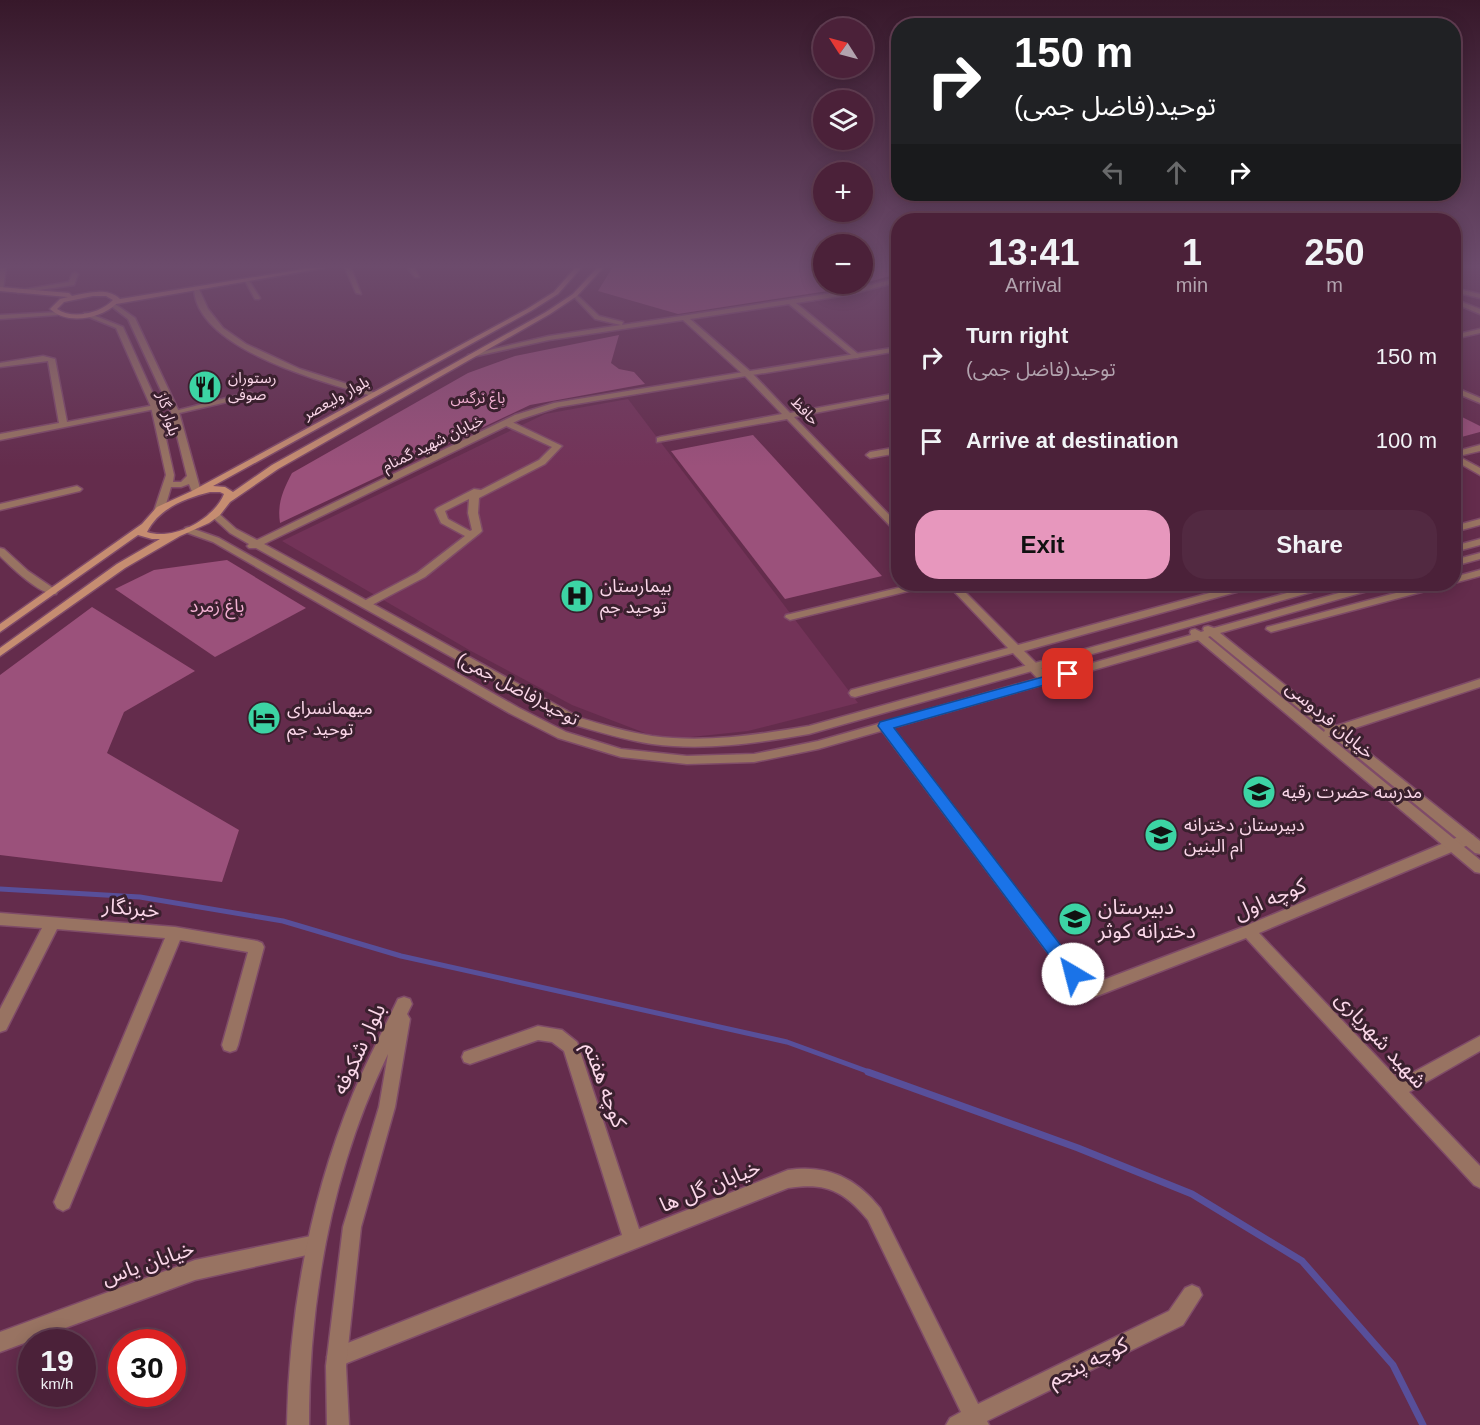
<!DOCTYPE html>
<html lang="en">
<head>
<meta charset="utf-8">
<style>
	body { margin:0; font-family:Arial,"Noto Sans Arabic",sans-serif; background:#522941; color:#f1f3f6; height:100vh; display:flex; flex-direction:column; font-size:22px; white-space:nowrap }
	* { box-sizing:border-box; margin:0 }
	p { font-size:20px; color:#b2a3ae }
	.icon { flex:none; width:33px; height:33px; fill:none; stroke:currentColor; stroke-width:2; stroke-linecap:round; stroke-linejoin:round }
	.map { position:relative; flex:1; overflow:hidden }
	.panel { position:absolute; left:891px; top:213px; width:570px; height:378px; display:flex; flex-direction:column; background:#4b2139; border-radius:24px; box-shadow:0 3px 15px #0003,0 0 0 2px #623e53 }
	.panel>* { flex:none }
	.hud { position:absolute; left:891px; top:18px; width:570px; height:183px; border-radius:24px; box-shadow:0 3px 15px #0003,0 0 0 2px #623e53; background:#202124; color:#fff; overflow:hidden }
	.needle { width:39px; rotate:306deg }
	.buttons { position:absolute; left:813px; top:18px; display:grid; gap:12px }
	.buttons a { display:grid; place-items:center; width:60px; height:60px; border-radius:50%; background:#4b2139; box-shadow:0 3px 15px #0003,0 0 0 2px #623e53; font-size:30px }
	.speed { position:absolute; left:18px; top:1329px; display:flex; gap:12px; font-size:30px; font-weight:700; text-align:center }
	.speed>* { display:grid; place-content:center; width:78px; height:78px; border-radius:50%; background:#4b2139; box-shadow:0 3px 15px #0003,0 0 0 2px #623e53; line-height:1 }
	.speed small { font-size:15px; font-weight:400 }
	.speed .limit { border:9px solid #d22; background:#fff; color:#111 }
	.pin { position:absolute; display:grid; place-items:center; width:51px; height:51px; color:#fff; margin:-26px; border-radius:12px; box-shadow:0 3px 9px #0006 }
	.me { position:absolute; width:66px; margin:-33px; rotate:323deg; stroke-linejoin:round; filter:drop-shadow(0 0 4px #0008) }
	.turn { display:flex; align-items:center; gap:21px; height:126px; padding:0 24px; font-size:27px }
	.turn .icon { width:78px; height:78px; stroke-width:2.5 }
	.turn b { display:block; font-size:42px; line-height:51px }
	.lanes { display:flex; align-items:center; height:57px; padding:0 24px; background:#0003; justify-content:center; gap:30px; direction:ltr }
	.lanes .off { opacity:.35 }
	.eta { display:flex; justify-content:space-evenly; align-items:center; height:102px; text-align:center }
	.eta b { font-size:36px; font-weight:600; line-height:42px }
	.cta { display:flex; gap:12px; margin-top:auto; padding:12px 24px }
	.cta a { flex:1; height:69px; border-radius:24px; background:#e797bd; color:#111; font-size:24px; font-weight:600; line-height:69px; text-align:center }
	.cta a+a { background:#522941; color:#f1f3f6 }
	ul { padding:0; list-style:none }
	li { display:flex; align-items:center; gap:18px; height:84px; padding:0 24px }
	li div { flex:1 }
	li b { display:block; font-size:22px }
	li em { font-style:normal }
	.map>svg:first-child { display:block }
</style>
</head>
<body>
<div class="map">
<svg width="1480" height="1425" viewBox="0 0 1480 1425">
	<rect width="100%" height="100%" fill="#642c4c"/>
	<path fill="#733358" d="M 628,399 L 858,703 L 748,731 L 663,740 L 572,705 L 471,651 L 282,541 L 545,414 Z"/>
	<g fill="#9b517b">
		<path d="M 612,268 L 823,268 L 824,284 L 862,284 L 863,268 L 898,268 L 898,274 L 841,289 L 678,314 L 598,291 Z"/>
		<path d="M 619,335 L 611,363 L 619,369 L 634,372 L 645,384 L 530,405 L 280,523 C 277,504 283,490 292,473 L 468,373 L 515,356 Z"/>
		<path d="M 1454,413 L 1480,426 L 1480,432 L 1454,439 Z"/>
		<path d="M 753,435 L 882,576 L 785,599 L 671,451 Z"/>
		<path d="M 227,560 L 306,608 L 215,657 L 115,589 L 154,570 Z"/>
		<path d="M 92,607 L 195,671 L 124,712 L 107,753 L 239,830 L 222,882 L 0,855 L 0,675 Z"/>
	</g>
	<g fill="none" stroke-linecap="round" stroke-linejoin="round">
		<path stroke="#584f9a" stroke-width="5" d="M 0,889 L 140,897 L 283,921 L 401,956 L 787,1042 L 872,1073"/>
		<path stroke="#584f9a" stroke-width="7" d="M 868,1072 L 1078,1148 L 1192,1194 L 1302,1261 L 1393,1365 L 1423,1425"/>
		<defs>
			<g id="minor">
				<path d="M 0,268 L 6,268 L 3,289 L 0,291 Z"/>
				<path d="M 345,268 L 351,268 L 361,294 L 356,293 Z"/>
				<path d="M 408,268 L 414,268 L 419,277 L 415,277 Z"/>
				<path d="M 75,272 L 78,274 L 74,285 L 18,293 L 15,291 L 69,282 L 72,274 Z"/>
				<path d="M 898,278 L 898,282 L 847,295 L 796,303 L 858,354 L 858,358 L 855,358 L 789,304 L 690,319 L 752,373 L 790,413 L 898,393 L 898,397 L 794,417 L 898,524 L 898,532 L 895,531 L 787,419 L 657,442 L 657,438 L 660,437 L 782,414 L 746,377 L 683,320 L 549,340 L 472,357 L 468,355 L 549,336 L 621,325 L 595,319 L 573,296 L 572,295 L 575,293 L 599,316 L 623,322 L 622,325 L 847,291 Z"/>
				<path d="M 244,279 L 248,279 L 260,298 L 259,299 L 255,299 Z"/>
				<path d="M 194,287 L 198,287 L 208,309 L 223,328 L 246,344 L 300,369 L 379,394 L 372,396 C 324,382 194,349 194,287 Z"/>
				<path d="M 1454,299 L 1480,309 L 1480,314 L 1454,303 Z"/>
				<path d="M 1480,329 L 1480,333 L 1454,339 L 1454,335 Z"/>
				<path d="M 43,356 L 55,359 L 67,422 L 155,405 L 159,407 L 155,409 L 0,440 L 0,434 L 59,423 L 48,361 L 0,367 L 0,363 Z"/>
				<path d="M 1454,387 L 1480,398 L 1480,403 L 1454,392 Z"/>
				<path d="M 250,392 L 254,394 L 253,396 L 175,414 L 171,412 Z"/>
				<path d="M 504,421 L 510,421 L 562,446 L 545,464 L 479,498 L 478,513 L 482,531 L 480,533 L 425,577 L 370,606 L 362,606 L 361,604 L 362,602 L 417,573 L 465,536 L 441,523 L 435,510 L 437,508 L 474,489 L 481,490 L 539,460 L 552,447 L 504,425 ZM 469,499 L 468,513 L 472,530 L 470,531 L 448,519 L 445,511 Z"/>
				<path d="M 898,447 L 898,453 L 870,458 L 866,455 L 870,452 Z"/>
				<path d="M 1454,454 L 1480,468 L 1480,475 L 1454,460 Z"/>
				<path d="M 77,486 L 82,489 L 80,491 L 0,510 L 0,504 Z"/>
				<path d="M 1480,519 L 1480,525 L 1454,532 L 1454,526 Z"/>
				<path d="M 0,548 L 4,549 L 28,571 L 56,590 L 57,592 L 56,594 C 41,596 11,567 0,556 Z"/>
				<path d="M 1480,570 L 1480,576 L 1454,583 L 1454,577 Z"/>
				<path d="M 914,584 L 930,584 L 929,586 L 790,620 L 785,617 L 786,615 Z"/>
				<path d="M 947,584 L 957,584 L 1018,645 L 1239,585 L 1247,585 L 1248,587 L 1247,589 L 1024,651 L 1050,677 L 1052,680 L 1050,683 L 1042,683 L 1013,653 L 855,697 L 851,696 L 849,693 L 851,690 L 1008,648 Z"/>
				<path d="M 1430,584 L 1445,584 L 1444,586 L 1275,631 L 1271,632 L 1266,629 L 1267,627 Z"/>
				<path d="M 885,722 L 889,723 L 1090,985 L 1243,927 L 1463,835 L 1473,835 L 1475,839 L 1473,843 L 1259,933 L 1399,1080 L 1480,1036 L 1480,1051 L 1409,1092 L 1480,1166 L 1480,1188 L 1474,1185 L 1246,938 L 1092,998 L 1087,1000 L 1082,998 L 881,729 L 879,726 L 881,723 Z"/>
				<path d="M 0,913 L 175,927 L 257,941 L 262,943 L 264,947 L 238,1045 L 236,1050 L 230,1052 L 224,1050 L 222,1045 L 248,952 L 180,940 L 69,1208 L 63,1211 L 57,1208 L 54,1202 L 165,938 L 57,929 L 6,1030 L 0,1032 L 0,1009 L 42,928 L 0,925 Z"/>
				<path d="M 538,1026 L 562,1030 L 577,1042 L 639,1229 L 788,1170 C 827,1164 856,1178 880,1208 L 978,1404 L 1169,1311 L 1185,1288 L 1192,1285 L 1199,1288 L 1202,1295 L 1183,1325 L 987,1421 L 989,1425 L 946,1425 L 950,1418 L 961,1412 L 868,1220 C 844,1191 826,1182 788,1188 L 337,1367 L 330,1364 L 327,1357 L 330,1350 L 622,1235 L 564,1051 L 552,1042 L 538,1040 L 470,1064 L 464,1062 L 462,1057 L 464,1052 Z"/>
				<path d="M 316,1235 L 323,1237 L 325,1244 L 323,1251 L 316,1253 L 195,1280 L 0,1352 L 0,1332 L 195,1260 Z"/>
			</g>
			<g id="tertiary">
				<path d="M 1454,288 L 1480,294 L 1480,298 L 1454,292 Z"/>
				<path d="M 111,304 L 115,304 L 135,318 L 179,412 L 201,492 L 196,495 L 193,494 L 189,484 L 181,487 L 171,487 L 164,511 L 159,514 L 154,511 L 166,475 L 151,407 L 116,328 L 84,315 L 84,313 L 88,313 L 123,327 L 159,407 L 174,475 L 173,482 L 181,482 L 187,476 L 171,412 L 128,319 L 111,306 Z"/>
				<path d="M 59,312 L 60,313 L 57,315 L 0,319 L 0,315 Z"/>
				<path d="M 898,347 L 898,351 L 558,407 L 521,419 L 264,544 L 580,718 C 604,725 627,732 652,736 C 705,743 757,735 809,726 L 1319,584 L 1334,584 L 1333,586 L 809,734 C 757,743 705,751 652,744 C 625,740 599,732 572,724 L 256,548 L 249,548 L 247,546 L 249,544 L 230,533 L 209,514 L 214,511 L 217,512 L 236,529 L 257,540 L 515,415 L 554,403 Z"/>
				<path d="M 1480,445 L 1480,451 L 1454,457 L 1454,452 Z"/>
				<path d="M 188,527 L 219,538 L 519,708 L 566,732 L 621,749 L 687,756 L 754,754 L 818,741 L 1191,635 L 1190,632 L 1191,630 L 1195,629 L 1201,632 L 1204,631 L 1203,629 L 1204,627 L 1208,626 L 1214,628 L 1371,584 L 1386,584 L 1385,586 L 1220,633 L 1336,726 L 1480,679 L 1480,687 L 1343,732 L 1480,841 L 1480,854 L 1475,853 L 1332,736 L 1328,736 L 1480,860 L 1480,873 L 1475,872 L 1198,640 L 818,749 L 754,762 L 687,764 L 621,757 L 558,738 L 511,714 L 213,542 L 185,532 L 185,528 ZM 1210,636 L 1325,730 L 1324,732 L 1208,637 Z"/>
				<path d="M 1480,539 L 1480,545 L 1454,552 L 1454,546 Z"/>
				<path d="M 1480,553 L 1480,559 L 1454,566 L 1454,560 Z"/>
				<path d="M 404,997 L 410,999 L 412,1004 L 407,1014 L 410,1019 L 395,1107 L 361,1227 L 346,1366 L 349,1425 L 327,1425 L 326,1366 L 343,1227 L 379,1107 L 388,1054 C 332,1169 309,1298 309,1425 L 287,1425 C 289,1312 310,1199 353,1094 C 366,1062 383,1031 398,999 Z"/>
			</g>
			<g id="secondary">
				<path d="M 310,268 L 324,268 L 116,304 C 100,319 67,325 50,309 L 60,299 L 68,297 L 0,291 L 0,287 L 69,293 L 72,296 C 88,293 107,287 120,299 ZM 93,296 L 106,296 L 113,300 C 101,313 73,320 57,309 L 64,302 Z"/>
				<path d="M 575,268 L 581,268 L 558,294 L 531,311 L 213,486 L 225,487 L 233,492 L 272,465 L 546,312 L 573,294 L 597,268 L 603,268 L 577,296 L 550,314 L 278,469 L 230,502 L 220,515 L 209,523 L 180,536 L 125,568 L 0,656 L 0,648 L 117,564 L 160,539 L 152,539 L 138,535 L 0,632 L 0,624 L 142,524 L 157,507 L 192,491 L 527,309 L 554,292 ZM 210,492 L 220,492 L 224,494 C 214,519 174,541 147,532 C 159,508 186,498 210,492 Z"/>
			</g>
		</defs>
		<use href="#minor" stroke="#7f4b68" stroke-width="3"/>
		<use href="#tertiary" stroke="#7f4b68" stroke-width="3"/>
		<use href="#secondary" stroke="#7f4b68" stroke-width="3"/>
		<use href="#minor" fill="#987362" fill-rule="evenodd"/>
		<use href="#tertiary" fill="#987362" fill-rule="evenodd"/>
		<use href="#secondary" fill="#c68d71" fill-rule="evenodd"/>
	</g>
	<linearGradient id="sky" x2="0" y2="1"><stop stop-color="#37182a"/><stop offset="0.57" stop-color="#6c4b6c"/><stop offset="1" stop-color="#6c4b6c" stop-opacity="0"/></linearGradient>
	<rect width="1480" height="467" fill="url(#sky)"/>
	<path fill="#1a73e8" stroke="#114b97" stroke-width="1.5" d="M 1068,670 L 1074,674 L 1072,677 L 894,728 L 1079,969 L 1082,974 L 1079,979 L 1073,982 L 1067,979 L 878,726 L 880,722 Z"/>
	<defs>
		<symbol id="restaurant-disc" viewBox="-11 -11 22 22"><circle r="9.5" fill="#3cd4a4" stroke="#3a202e"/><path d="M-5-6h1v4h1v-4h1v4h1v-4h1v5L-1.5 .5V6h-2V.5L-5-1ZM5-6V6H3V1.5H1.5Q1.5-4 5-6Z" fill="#111"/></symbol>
		<symbol id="hospital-disc" viewBox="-11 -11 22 22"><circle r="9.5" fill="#3cd4a4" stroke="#3a202e"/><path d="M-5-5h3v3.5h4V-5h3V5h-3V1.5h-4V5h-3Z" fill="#111"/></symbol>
		<symbol id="hotel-disc" viewBox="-11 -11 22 22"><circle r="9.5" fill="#3cd4a4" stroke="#3a202e"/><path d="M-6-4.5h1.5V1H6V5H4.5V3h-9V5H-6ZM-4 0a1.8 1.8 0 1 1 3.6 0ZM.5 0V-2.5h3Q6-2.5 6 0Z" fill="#111"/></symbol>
		<symbol id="school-disc" viewBox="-11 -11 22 22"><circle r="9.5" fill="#3cd4a4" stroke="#3a202e"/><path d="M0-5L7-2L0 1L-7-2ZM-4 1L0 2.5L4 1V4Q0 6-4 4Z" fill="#111"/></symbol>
	</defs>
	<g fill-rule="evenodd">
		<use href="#restaurant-disc" x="186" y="368" width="38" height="38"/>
		<use href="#hospital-disc" x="558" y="577" width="38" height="38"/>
		<use href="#hotel-disc" x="245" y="699" width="38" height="38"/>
		<use href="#school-disc" x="1240" y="773" width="38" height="38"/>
		<use href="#school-disc" x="1142" y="816" width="38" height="38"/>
		<use href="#school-disc" x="1056" y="900" width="38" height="38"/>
	</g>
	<g text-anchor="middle" stroke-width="6" stroke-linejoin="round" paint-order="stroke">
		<g font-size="15" fill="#fbd7e9" stroke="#3a202e" text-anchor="start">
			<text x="228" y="383">رستوران<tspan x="228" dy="17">صوفی</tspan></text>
		</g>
		<g font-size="15" fill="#fbd7e9" stroke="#3a202e">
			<text transform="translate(336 398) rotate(-29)" y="5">بلوار ولیعصر</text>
			<text transform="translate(805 411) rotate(46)" y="5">حافظ</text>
			<text transform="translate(168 414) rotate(73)" y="5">بلوار گاز</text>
			<text transform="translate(433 443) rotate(-26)" y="5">خیابان شهید گمنام</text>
		</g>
		<g font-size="15" fill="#f2b0d2" stroke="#3a202e">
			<text x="478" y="403">باغ نرگس</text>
		</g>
		<g font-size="18" fill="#fbd7e9" stroke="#3a202e" text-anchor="start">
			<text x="600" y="592">بیمارستان<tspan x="600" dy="21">توحید جم</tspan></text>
			<text x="287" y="714">میهمانسرای<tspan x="287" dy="21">توحید جم</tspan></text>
			<text x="1282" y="798">مدرسه حضرت رقیه</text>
			<text x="1184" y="831">دبیرستان دخترانه<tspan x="1184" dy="21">ام البنین</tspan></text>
		</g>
		<g font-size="18" fill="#f2b0d2" stroke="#3a202e">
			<text x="217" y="612">باغ زمرد</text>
		</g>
		<g font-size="18" fill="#fbd7e9" stroke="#3a202e">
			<text transform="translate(518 689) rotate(28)" y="6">توحید(فاضل جمی)</text>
			<text transform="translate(1330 720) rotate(40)" y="6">خیابان فردوسی</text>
		</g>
		<g font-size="21" fill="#fbd7e9" stroke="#3a202e">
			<text transform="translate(1270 899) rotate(-23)" y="7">کوچه اول</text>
			<text transform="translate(131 908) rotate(5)" y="7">خبرنگار</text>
			<text transform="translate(1381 1040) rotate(47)" y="7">شهید شهریاری</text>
			<text transform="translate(359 1049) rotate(-65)" y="7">بلوار شکوفه</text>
			<text transform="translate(605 1085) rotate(70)" y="7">کوچه هفتم</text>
			<text transform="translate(710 1186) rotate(-22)" y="7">خیابان گل ها</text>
			<text transform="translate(148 1263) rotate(-19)" y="7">خیابان یاس</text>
			<text transform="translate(1088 1362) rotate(-26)" y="7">کوچه پنجم</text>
		</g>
		<g font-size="21" fill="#fbd7e9" stroke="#3a202e" text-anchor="start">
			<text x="1098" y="914">دبیرستان<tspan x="1098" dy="24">دخترانه کوثر</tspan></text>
		</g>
	</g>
</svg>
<div class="buttons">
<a><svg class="needle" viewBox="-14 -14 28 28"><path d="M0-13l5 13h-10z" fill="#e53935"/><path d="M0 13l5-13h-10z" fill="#b2a3ae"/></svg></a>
<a><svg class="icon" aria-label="layers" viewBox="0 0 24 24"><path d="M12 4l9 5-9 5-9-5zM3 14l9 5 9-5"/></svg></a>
<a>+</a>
<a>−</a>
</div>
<div class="speed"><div>19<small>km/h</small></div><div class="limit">30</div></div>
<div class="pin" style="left:1068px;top:674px;background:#d93025"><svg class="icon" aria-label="arrive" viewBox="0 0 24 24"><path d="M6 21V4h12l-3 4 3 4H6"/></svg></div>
<svg class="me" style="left:1073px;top:974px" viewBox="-20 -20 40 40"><circle r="19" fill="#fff"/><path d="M0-13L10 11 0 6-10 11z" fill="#1a73e8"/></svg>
<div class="hud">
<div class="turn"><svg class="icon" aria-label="right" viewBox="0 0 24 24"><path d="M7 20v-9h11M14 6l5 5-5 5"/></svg><div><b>150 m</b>توحید(فاضل جمی)</div></div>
<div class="lanes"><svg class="icon off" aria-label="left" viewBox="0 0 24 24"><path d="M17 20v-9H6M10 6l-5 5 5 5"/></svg><svg class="icon off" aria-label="ahead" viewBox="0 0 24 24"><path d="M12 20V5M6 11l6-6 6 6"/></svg><svg class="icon" aria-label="right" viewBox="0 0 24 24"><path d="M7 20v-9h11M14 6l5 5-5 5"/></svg></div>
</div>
<section class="panel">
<div class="eta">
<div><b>13:41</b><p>Arrival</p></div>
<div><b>1</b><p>min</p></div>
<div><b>250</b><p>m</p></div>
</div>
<ul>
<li><svg class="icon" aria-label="right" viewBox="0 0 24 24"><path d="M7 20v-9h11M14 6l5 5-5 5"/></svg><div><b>Turn right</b><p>توحید(فاضل جمی)</p></div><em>150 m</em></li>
<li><svg class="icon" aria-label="arrive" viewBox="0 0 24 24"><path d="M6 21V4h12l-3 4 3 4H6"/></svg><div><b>Arrive at destination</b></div><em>100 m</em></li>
</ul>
<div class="cta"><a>Exit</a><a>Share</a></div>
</section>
</div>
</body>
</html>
